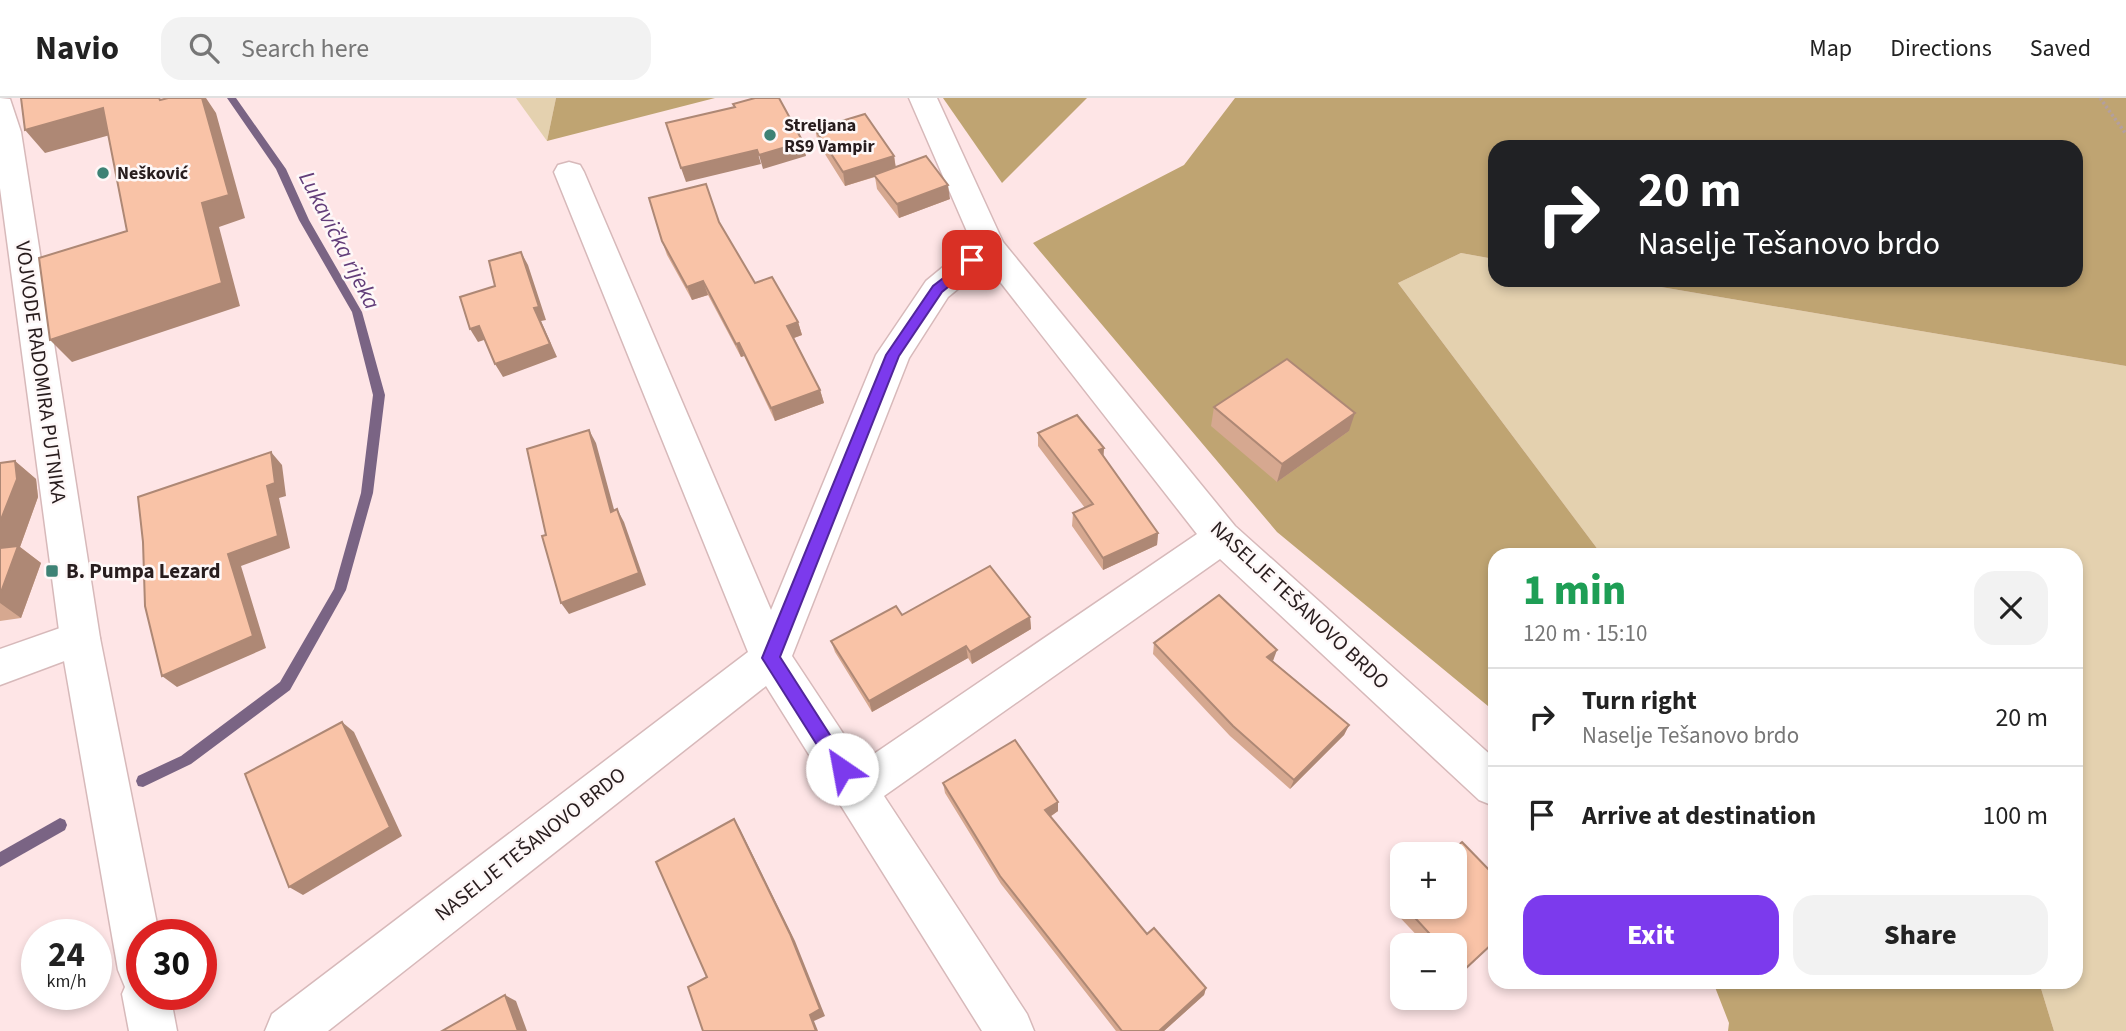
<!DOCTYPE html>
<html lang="en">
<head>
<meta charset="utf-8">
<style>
	body { margin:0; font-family:"Source Sans 3",sans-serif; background:#f2f2f2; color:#222; height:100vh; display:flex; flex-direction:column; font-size:26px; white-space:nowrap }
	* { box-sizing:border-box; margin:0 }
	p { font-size:23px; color:#767676 }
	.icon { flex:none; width:38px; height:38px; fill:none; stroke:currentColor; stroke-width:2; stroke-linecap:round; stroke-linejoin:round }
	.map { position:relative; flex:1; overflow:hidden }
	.drawer { position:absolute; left:1488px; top:450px; width:595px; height:441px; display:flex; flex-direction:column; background:#fff; border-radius:21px; box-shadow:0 4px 10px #0003 }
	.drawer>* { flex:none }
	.guide { position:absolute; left:1488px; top:42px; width:595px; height:147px; border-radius:21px; box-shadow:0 4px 10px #0003; background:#202124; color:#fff; overflow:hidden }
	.buttons { position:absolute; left:1390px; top:744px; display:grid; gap:14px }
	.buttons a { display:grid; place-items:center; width:77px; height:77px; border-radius:14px; background:#fff; box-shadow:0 4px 10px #0003; font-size:35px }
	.speed { position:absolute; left:21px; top:821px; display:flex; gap:14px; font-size:35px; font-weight:700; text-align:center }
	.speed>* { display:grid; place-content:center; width:91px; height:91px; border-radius:50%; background:#fff; box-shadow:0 4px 10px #0003; line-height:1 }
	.speed small { font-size:18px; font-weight:400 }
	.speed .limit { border:10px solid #d22; background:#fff; color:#111 }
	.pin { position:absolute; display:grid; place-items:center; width:60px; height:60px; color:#fff; margin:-30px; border-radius:14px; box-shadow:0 4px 10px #0006 }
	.me { position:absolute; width:77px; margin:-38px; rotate:327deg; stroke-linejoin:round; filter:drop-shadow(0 0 5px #0008) }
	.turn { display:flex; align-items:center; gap:24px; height:147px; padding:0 35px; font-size:32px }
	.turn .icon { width:91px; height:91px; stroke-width:2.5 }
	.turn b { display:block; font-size:49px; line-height:60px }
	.round { display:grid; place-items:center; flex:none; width:74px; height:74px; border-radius:21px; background:#f2f2f2 }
	.headline { display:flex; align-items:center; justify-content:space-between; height:119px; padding:0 35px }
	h1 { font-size:42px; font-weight:800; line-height:52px; color:#1e9e55 }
	.action { display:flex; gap:14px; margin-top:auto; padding:14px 35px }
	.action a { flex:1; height:80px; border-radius:21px; background:#7c3aed; color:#fff; font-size:28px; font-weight:800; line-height:80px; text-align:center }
	.action a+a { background:#f2f2f2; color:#222 }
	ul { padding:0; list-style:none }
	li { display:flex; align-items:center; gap:21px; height:98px; padding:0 35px; border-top:2px solid #e0e0e0 }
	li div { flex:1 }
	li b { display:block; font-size:26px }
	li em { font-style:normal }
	header { display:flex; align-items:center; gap:42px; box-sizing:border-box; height:98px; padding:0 35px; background:#fff; border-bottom:2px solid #e0e0e0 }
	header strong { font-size:33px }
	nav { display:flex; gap:38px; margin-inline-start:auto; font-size:24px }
	.search { width:490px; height:63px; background:#f2f2f2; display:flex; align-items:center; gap:18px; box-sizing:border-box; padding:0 24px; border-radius:21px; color:#767676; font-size:26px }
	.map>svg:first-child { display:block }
</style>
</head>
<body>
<header>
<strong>Navio</strong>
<div class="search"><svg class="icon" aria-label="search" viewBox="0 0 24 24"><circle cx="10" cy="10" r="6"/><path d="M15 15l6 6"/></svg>Search here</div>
<nav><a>Map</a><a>Directions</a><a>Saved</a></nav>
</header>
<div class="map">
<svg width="2126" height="933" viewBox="0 0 2126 933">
	<rect width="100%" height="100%" fill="#fee5e6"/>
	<g fill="#e4d1af">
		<path d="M 516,0 L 556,0 L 547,43 Z"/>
		<path d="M 1461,155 L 1494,161 L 1494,182 L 1620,182 L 2126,268 L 2126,933 L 2054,933 L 2039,884 L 2076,884 L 2076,457 L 1602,457 L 1398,185 Z"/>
	</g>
	<g fill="#bfa472">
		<path d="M 556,0 L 715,0 L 547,43 Z"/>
		<path d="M 943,0 L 1087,0 L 1002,85 Z"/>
		<path d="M 1235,0 L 2126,0 L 2126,268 L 1620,182 L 2076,182 L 2076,49 L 1494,49 L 1494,161 L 1461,155 L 1398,185 L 1602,457 L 1494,457 L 1494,613 L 1277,434 L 1033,145 L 1184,67 Z"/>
		<path d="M 1713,884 L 2039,884 L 2054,933 L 1728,933 L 1729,925 Z"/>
	</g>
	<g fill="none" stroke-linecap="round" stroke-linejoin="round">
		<g fill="#7a6484" fill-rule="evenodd">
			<path d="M 227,0 L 236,0 L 286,71 L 309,122 L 362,214 L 385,297 L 373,395 L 346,492 L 290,592 L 191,666 L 143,689 L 138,688 L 136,683 L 138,678 L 181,658 L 280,584 L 334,491 L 361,395 L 373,297 L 352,214 L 299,122 L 276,71 Z"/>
			<path d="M 60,720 L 65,722 L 67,727 L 65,732 L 0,769 L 0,754 Z"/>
		</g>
		<defs>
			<g id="street">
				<path d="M 909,0 L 937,0 L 1003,144 L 1235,428 L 1494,660 L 1494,708 L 1479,702 L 1220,461 L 884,698 L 1027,916 L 1034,933 L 982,933 L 766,588 L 328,933 L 265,933 L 272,916 L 748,554 L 554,74 L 558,67 L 569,64 L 580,67 L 584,74 L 771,512 L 876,257 L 926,183 L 972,145 ZM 987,167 L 1197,436 L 862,664 L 792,558 L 909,260 L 948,199 Z"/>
				<path d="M 80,523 L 94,528 L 100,540 L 94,552 L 0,587 L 0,551 Z"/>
			</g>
			<path id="secondary" d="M 0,0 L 10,1 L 21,34 L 100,540 L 159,836 L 142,836 L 142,896 L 170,896 L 177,933 L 129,933 L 122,896 L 125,889 L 118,872 L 60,540 L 0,90 Z"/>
		</defs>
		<use href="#street" stroke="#d7b9ba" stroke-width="3"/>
		<use href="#secondary" stroke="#d7b9ba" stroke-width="3"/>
		<path stroke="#b39fa0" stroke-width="3.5" stroke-dasharray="2.5 2.5" stroke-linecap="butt" d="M 2100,0 L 2126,36"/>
		<use href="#street" fill="#fff" fill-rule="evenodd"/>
		<use href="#secondary" fill="#fff" fill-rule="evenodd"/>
	</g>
	<g fill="#d6a890">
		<path d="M 815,31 L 894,58 L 896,70 L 950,101 L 899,120 L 877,91 L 875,79 L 845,88 L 818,45 Z"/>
		<path d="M 719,124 L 755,185 L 798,224 L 802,237 L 794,240 L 820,292 L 824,305 L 775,323 L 744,258 L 741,259 L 708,197 L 692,202 L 667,157 L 662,143 Z"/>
		<path d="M 1214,309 L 1349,333 L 1277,384 L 1211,328 Z"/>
		<path d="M 1038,335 L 1104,350 L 1103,359 L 1158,435 L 1157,447 L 1103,472 L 1072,428 L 1073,415 L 1085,410 L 1038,348 Z"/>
		<path d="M 15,363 L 36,381 L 38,399 L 20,449 L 41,465 L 21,520 L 0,523 L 0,365 Z"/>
		<path d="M 902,517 L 1030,519 L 1031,531 L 972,566 L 968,560 L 872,614 L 835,554 L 831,543 Z"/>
		<path d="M 1154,545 L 1273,563 L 1349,627 L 1344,637 L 1290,691 L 1230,638 L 1153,556 Z"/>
		<path d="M 943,685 L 1058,704 L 1058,713 L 1050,719 L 1147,836 L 1206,890 L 1204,897 L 1164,933 L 1116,933 L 1001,786 L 945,695 Z"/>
		<path d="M 1402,796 L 1402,808 L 1454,808 L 1494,844 L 1456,880 L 1454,877 L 1454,847 L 1426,847 L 1390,809 L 1396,801 Z"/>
	</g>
	<g fill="#ae8875">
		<path d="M 202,0 L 206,0 L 216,15 L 245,120 L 219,129 L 240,208 L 72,264 L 50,242 L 202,105 Z"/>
		<path d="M 103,10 L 121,34 L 45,55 L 25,32 Z"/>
		<path d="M 803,44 L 806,58 L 763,71 L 759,57 Z"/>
		<path d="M 757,52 L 761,66 L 686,84 L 681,70 Z"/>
		<path d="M 894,58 L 896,72 L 845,88 L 843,74 Z"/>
		<path d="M 948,87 L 950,101 L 899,120 L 897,106 Z"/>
		<path d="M 521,154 L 528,167 L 546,222 L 541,223 L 557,259 L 503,279 L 495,266 Z"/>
		<path d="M 703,183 L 708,197 L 692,202 L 687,189 Z"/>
		<path d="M 798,224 L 802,237 L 791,241 L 787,228 Z"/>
		<path d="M 479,228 L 487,241 L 478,244 L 470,231 Z"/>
		<path d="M 739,245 L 744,258 L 741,259 L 736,246 Z"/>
		<path d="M 820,292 L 824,305 L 775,323 L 771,310 Z"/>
		<path d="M 1355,315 L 1349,333 L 1277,384 L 1282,366 Z"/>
		<path d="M 589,332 L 596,345 L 618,426 L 611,414 Z"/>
		<path d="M 1104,350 L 1103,363 L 1099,352 Z"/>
		<path d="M 271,354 L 282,367 L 286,398 L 279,400 L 290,450 L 241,468 L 266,550 L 177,589 L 162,578 L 228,456 Z"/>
		<path d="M 15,363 L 36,381 L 38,399 L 20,449 L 41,465 L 21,520 L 0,505 L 0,424 Z"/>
		<path d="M 617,411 L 624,424 L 646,487 L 569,516 L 561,505 Z"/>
		<path d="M 1158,435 L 1157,447 L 1103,472 L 1103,460 Z"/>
		<path d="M 1030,519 L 1031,531 L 972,566 L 970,554 Z"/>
		<path d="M 966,548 L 968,560 L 872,614 L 869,603 Z"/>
		<path d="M 1277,552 L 1273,563 L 1267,559 Z"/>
		<path d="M 342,624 L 354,634 L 402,738 L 303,797 L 289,789 Z"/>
		<path d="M 1349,627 L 1344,637 L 1290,691 L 1294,682 Z"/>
		<path d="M 1058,704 L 1058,713 L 1045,722 L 1045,712 Z"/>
		<path d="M 734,721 L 740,731 L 795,843 L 825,918 L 814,923 L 818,933 L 816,933 L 810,917 Z"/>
		<path d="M 1206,890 L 1204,897 L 1164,933 L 1159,933 Z"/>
		<path d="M 505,897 L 516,903 L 527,933 L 518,933 Z"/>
	</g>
	<g fill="#f9c3a7" stroke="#ae8875" stroke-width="2">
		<path d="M 21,0 L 159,0 L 160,2 L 168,0 L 202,0 L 229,97 L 202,105 L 222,185 L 50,242 L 39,160 L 127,133 L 103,10 L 25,32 Z"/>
		<path d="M 755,0 L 779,0 L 803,44 L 759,57 L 757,52 L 681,70 L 666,25 L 735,9 L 733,6 Z"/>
		<path d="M 865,16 L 894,58 L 843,74 L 815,31 Z"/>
		<path d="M 926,58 L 948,87 L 897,106 L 874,77 Z"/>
		<path d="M 706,86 L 719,124 L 755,185 L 772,179 L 798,224 L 787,228 L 820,292 L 771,310 L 739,245 L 736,246 L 703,183 L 687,189 L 662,143 L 649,100 Z"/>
		<path d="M 521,154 L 539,209 L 534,210 L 550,246 L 495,266 L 479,228 L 470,231 L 460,199 L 495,188 L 489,163 Z"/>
		<path d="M 1287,261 L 1355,315 L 1282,366 L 1214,309 Z"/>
		<path d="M 1077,317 L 1104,350 L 1099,352 L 1158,435 L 1103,460 L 1073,415 L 1093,406 L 1038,335 Z"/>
		<path d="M 589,332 L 611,414 L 617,411 L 639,475 L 561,505 L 542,438 L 546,437 L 527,351 Z"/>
		<path d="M 271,354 L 275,385 L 267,388 L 278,438 L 228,456 L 253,538 L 162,578 L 145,508 L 143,444 L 138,399 Z"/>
		<path d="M 15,363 L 17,381 L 0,424 L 0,365 Z"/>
		<path d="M 18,448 L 0,497 L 0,450 Z"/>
		<path d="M 990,468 L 1030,519 L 970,554 L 966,548 L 869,603 L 831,543 L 896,508 L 902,517 Z"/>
		<path d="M 1219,497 L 1277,552 L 1267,559 L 1349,627 L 1294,682 L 1233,628 L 1154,545 Z"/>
		<path d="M 342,624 L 390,729 L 289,789 L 245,676 Z"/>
		<path d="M 1015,642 L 1058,704 L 1045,712 L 1147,836 L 1154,830 L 1206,890 L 1159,933 L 1122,933 L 1000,778 L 943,685 Z"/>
		<path d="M 734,721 L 790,836 L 820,911 L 810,917 L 816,933 L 703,933 L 688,889 L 707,879 L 656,764 Z"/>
		<path d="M 1462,744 L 1494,777 L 1494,844 L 1464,872 L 1454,862 L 1454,847 L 1440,847 L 1404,808 L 1454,808 L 1454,756 L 1448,756 Z"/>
		<path d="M 1402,796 L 1402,807 L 1396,801 Z"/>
		<path d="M 505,897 L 518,933 L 442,933 Z"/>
	</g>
	<path fill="#7c3aed" stroke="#51269a" stroke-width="2" d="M 972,158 L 976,159 L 976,166 L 942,194 L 899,258 L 780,559 L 848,665 L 851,671 L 848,677 L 842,679 L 836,677 L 762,560 L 886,257 L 933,188 Z"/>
	<g fill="#3e8275" stroke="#fef8f8" stroke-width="2.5">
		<circle cx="770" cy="37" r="7"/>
		<circle cx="103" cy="75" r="7"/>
		<rect x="45" y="466" width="14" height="14" rx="3.5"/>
	</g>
	<g text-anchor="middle" stroke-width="5" stroke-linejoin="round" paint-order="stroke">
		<g font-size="18" font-weight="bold" fill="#281d1e" stroke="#fef8f8" text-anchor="start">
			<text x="784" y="33">Streljana<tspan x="784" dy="21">RS9 Vampir</tspan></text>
			<text x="117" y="81">Nešković</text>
		</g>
		<g font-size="21" fill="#281d1e" stroke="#fef8f8">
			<text transform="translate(41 274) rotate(82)" y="7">VOJVODE RADOMIRA PUTNIKA</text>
			<text transform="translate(1300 507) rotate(43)" y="7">NASELJE TEŠANOVO BRDO</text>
			<text transform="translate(530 746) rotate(-38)" y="7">NASELJE TEŠANOVO BRDO</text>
		</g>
		<g font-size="21" font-weight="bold" fill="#281d1e" stroke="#fef8f8" text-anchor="start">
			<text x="66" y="480">B. Pumpa Lezard</text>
		</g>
		<g font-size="23" font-style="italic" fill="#633e7a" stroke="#fef8f8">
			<text transform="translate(340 142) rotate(63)" y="8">Lukavička rijeka</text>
		</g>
	</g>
</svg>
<div class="buttons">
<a>+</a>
<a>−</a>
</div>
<div class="speed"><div>24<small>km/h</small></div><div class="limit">30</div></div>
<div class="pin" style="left:972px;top:162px;background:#d93025"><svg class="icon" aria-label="arrive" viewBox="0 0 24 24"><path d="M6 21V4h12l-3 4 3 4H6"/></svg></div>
<svg class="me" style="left:842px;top:671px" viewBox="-20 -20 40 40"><circle r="19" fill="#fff"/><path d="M0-13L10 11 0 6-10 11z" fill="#7c3aed"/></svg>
<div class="guide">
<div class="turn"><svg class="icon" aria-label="right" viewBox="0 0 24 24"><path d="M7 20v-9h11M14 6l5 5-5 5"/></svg><div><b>20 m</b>Naselje Tešanovo brdo</div></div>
</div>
<section class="drawer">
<div class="headline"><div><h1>1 min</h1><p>120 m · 15:10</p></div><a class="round"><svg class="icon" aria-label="close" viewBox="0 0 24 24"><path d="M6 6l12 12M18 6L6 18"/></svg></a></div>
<ul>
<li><svg class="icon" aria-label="right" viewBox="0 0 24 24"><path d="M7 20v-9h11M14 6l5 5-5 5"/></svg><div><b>Turn right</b><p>Naselje Tešanovo brdo</p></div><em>20 m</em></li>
<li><svg class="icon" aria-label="arrive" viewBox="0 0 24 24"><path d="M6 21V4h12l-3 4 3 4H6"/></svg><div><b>Arrive at destination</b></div><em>100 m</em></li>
</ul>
<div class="action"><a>Exit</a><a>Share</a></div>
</section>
</div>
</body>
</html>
